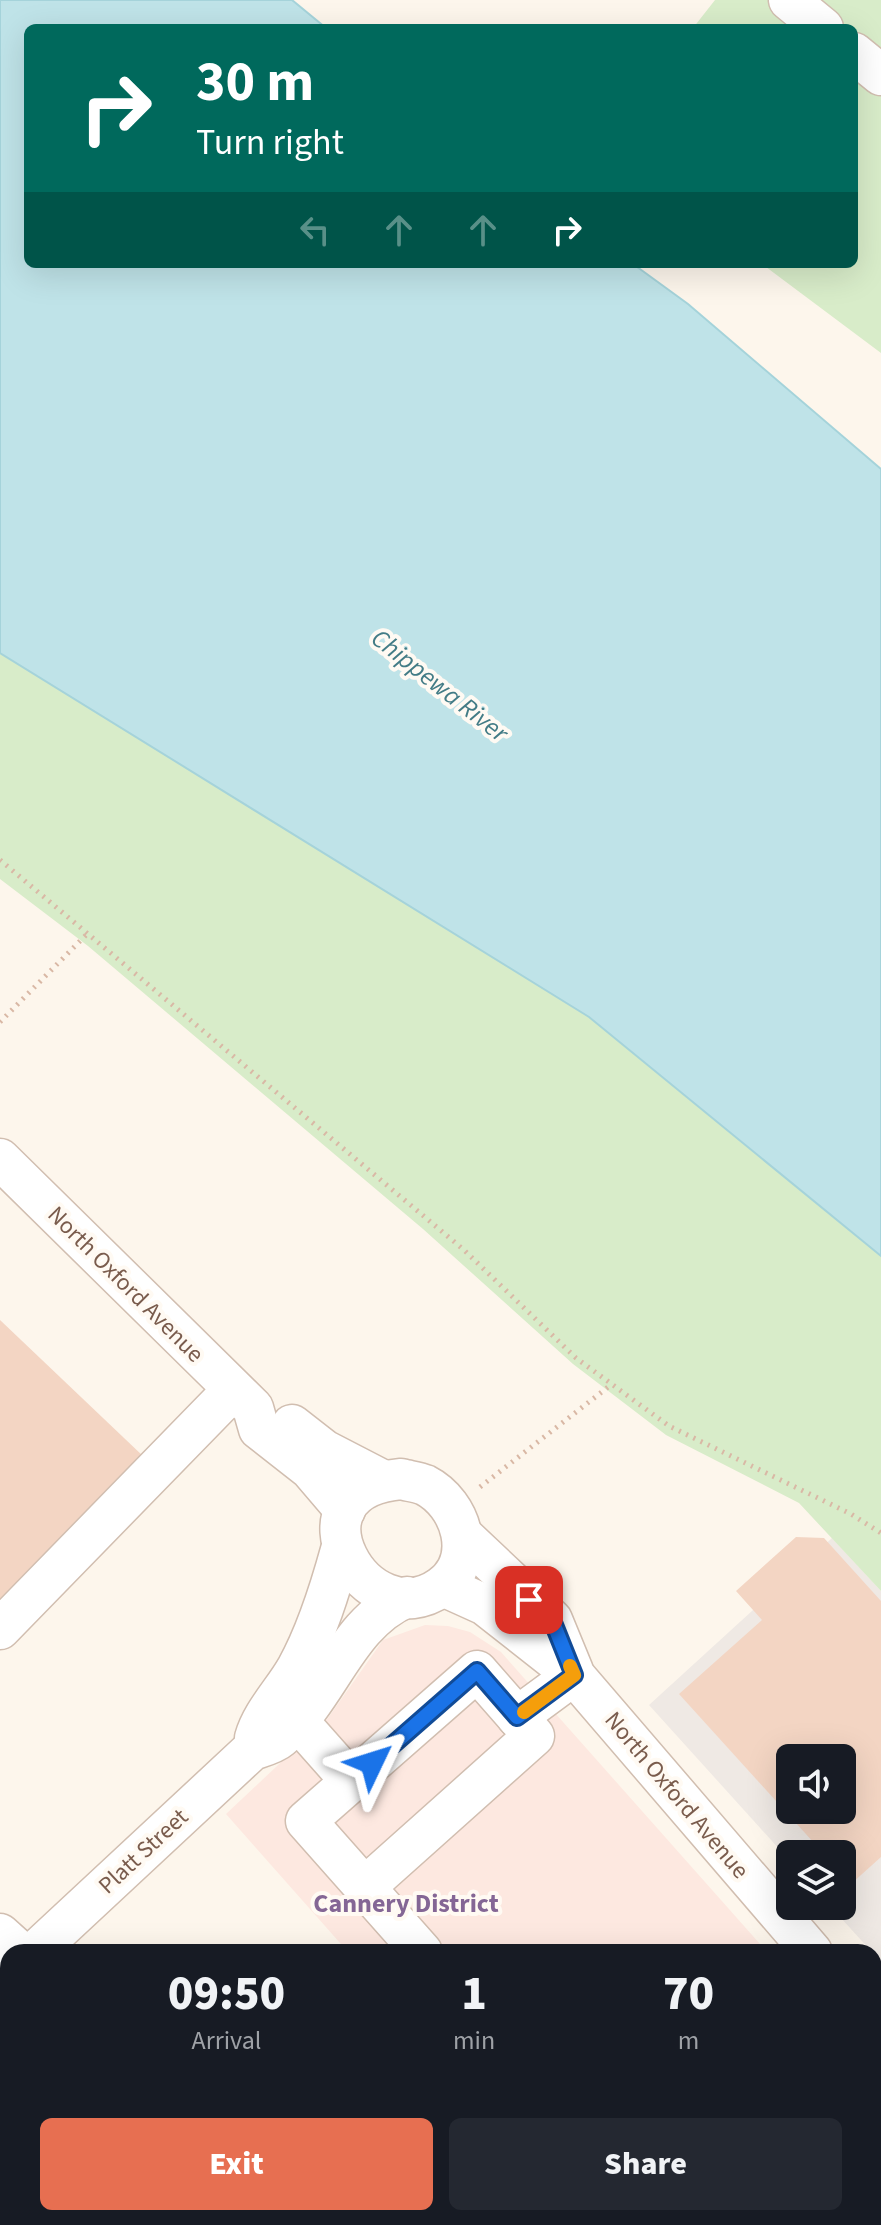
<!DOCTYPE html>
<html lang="en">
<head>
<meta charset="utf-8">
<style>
	body { margin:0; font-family:"Source Sans 3",sans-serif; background:#242831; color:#f1f3f6; height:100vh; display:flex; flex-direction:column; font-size:30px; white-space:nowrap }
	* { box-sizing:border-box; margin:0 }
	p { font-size:26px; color:#9ea1a6 }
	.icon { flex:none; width:44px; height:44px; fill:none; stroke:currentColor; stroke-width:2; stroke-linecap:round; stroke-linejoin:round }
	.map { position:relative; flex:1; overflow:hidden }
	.panel { position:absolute; left:0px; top:1944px; width:882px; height:282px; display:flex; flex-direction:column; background:#171b24; border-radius:24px 24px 0 0; box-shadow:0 8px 32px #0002 }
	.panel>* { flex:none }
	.hud { position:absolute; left:24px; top:24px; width:834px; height:244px; border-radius:12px; box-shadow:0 8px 32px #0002; background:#00695c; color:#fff; overflow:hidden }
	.tools { position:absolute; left:776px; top:1744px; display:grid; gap:16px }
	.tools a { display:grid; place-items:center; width:80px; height:80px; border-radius:12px; background:#171b24; box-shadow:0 8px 32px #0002; font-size:40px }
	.pin { position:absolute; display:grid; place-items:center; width:68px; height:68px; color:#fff; margin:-34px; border-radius:16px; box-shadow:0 4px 12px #0006 }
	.me { position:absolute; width:88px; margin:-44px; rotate:49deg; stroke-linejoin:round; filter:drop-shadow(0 0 6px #0008) }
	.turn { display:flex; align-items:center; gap:28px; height:168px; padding:0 40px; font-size:36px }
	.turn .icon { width:104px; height:104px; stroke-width:2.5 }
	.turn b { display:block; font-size:56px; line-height:68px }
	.lanes { display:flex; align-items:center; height:76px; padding:0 40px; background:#0003; justify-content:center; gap:40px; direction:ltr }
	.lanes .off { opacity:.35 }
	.eta { display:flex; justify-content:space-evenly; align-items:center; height:136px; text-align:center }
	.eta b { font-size:48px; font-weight:800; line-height:56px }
	.cta { display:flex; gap:16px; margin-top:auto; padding:16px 40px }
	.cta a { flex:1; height:92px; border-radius:12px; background:#e76f51; color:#fff; font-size:32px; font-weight:800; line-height:92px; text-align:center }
	.cta a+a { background:#242831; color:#f1f3f6 }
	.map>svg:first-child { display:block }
</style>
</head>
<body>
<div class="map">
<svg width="881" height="2225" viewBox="0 0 881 2225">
	<rect width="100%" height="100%" fill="#fdf6ec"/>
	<path fill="#f5e8da" d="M 874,2063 L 881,2071 L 881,2225 L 603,2225 L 610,2218 L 874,2218 Z"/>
	<path fill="#fde8e0" d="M 425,1625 L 448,1626 L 470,1632 L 501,1652 L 767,1952 L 348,1952 L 226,1814 L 328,1718 L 383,1640 Z"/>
	<path fill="#efe9e4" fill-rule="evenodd" d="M 832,1538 L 881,1591 L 881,1962 L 830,1906 L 842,1906 L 842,1854 L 790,1854 L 790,1861 L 649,1705 ZM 790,1758 L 842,1758 L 842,1810 L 790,1810 Z"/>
	<g fill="#d8ecc9">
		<path d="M 715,0 L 881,0 L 881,353 L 762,264 L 854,264 L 854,28 L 693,28 Z"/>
		<path d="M 0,653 L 589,1017 L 881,1256 L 881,1591 L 799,1503 L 666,1435 L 573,1364 L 423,1229 L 88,946 L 0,879 Z"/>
	</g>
	<path fill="#bfe3e8" stroke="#a5d3da" stroke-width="2" d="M 0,0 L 292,0 L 326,28 L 28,28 L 28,264 L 633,264 L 688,304 L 881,469 L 881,1256 L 589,1017 L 0,653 Z"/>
	<g fill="#f3d5c3" fill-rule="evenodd">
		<path d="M 0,1320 L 144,1457 L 0,1607 Z"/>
		<path d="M 796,1537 L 824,1538 L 881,1601 L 881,1857 L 851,1884 L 842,1875 L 842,1854 L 824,1854 L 679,1694 L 762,1620 L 736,1591 ZM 790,1758 L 842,1758 L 842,1810 L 790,1810 Z"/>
		<path d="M 874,2077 L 881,2085 L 881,2225 L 838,2225 L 832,2218 L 874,2218 Z"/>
		<path d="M 666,2218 L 792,2218 L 798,2225 L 658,2225 Z"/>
	</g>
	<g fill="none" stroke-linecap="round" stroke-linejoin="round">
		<defs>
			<g id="minor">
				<path d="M 789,0 L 823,28"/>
				<path d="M 854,53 L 881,75"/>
				<path d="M 0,1159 L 253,1408 L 259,1429 L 310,1469 L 345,1510"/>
				<path d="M 292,1425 L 324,1450 L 382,1480"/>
				<path d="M 401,1479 C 408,1481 418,1482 425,1485 C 462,1504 479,1560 441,1587 C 367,1640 279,1490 401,1479 Z"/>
				<path d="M 463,1536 L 552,1620 L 573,1671"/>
				<path d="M 443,1586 L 485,1605 L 574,1675 L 812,1952"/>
				<path d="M 0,1629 L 233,1390"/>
				<path d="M 517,1717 L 574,1675"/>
				<path d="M 296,1719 L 351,1781"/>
				<path d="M 255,1738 C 262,1713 284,1691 297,1668 C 317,1632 330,1590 341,1550"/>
				<path d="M 365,1887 L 534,1736 L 477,1671 L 306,1821 L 422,1952"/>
				<path d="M 0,1934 L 20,1952"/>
				<path d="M 35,1952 L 252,1750 C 261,1747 273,1744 280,1738 C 330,1697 345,1623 407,1597"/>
				<path d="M 0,1984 L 8,1977"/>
				<path d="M 874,2022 L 881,2030"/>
				<path d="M 307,2218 L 314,2225"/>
				<path d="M 567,2225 L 574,2218"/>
			</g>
			<path id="major" d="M 0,2194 L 8,2202"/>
		</defs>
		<use href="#minor" stroke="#d1beb0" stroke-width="43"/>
		<use href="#major" stroke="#dad1cd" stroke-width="47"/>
		<g stroke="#d9b8a5" stroke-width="5" stroke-dasharray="2 6" stroke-linecap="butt">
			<path d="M 0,860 L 464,1250 L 576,1358 L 669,1426 L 851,1514 L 881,1533"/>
			<path d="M 0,1022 L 87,934"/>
			<path d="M 480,1487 L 612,1384"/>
		</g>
		<use href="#minor" stroke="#fff" stroke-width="40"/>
		<use href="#major" stroke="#fbd9a5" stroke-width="44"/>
	</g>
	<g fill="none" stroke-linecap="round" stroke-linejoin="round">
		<defs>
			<path id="route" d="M 372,1763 L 477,1671 L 517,1717 L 574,1675 L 552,1620 L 529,1600"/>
		</defs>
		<use href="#route" stroke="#114b97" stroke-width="20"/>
		<use href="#route" stroke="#1a73e8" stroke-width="14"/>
		<path stroke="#f59e0b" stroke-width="14" d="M 524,1712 L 574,1675 L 570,1666"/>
	</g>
	<g text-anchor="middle" stroke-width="8" stroke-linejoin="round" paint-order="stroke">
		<g font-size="24" fill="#7a5c4d" stroke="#fffaf3">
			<text transform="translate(126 1284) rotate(45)" y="8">North Oxford Avenue</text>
			<text transform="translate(677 1795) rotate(50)" y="8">North Oxford Avenue</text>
			<text transform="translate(143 1851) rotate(-43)" y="8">Platt Street</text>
		</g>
		<g font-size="26" font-style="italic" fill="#437c86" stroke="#fffaf3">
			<text transform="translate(440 685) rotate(38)" y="9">Chippewa River</text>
		</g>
		<g font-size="26" font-weight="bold" fill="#846695" stroke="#fffaf3">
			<text x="406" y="1912">Cannery District</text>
		</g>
	</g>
</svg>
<div class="tools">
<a><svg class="icon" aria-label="sound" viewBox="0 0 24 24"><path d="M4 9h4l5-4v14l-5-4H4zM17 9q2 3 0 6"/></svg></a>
<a><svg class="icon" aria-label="layers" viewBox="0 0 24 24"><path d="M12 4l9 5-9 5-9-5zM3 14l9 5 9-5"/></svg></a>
</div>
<div class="pin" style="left:529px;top:1600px;background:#d93025"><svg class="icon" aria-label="arrive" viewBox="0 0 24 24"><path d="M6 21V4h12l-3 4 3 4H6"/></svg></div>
<svg class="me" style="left:372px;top:1763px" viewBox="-20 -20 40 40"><path d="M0-17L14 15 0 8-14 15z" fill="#1a73e8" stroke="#fff" stroke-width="4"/></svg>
<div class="hud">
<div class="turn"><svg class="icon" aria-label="right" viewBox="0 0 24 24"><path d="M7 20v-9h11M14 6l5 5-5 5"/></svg><div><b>30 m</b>Turn right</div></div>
<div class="lanes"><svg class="icon off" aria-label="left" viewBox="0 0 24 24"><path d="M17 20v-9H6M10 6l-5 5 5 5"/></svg><svg class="icon off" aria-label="ahead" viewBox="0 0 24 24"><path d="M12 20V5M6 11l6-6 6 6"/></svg><svg class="icon off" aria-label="ahead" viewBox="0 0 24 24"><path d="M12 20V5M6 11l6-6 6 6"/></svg><svg class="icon" aria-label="right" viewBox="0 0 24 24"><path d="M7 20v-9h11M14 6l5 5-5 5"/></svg></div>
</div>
<section class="panel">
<div class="eta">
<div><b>09:50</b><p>Arrival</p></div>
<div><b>1</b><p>min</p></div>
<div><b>70</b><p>m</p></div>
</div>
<div class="cta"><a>Exit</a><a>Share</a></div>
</section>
</div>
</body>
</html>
